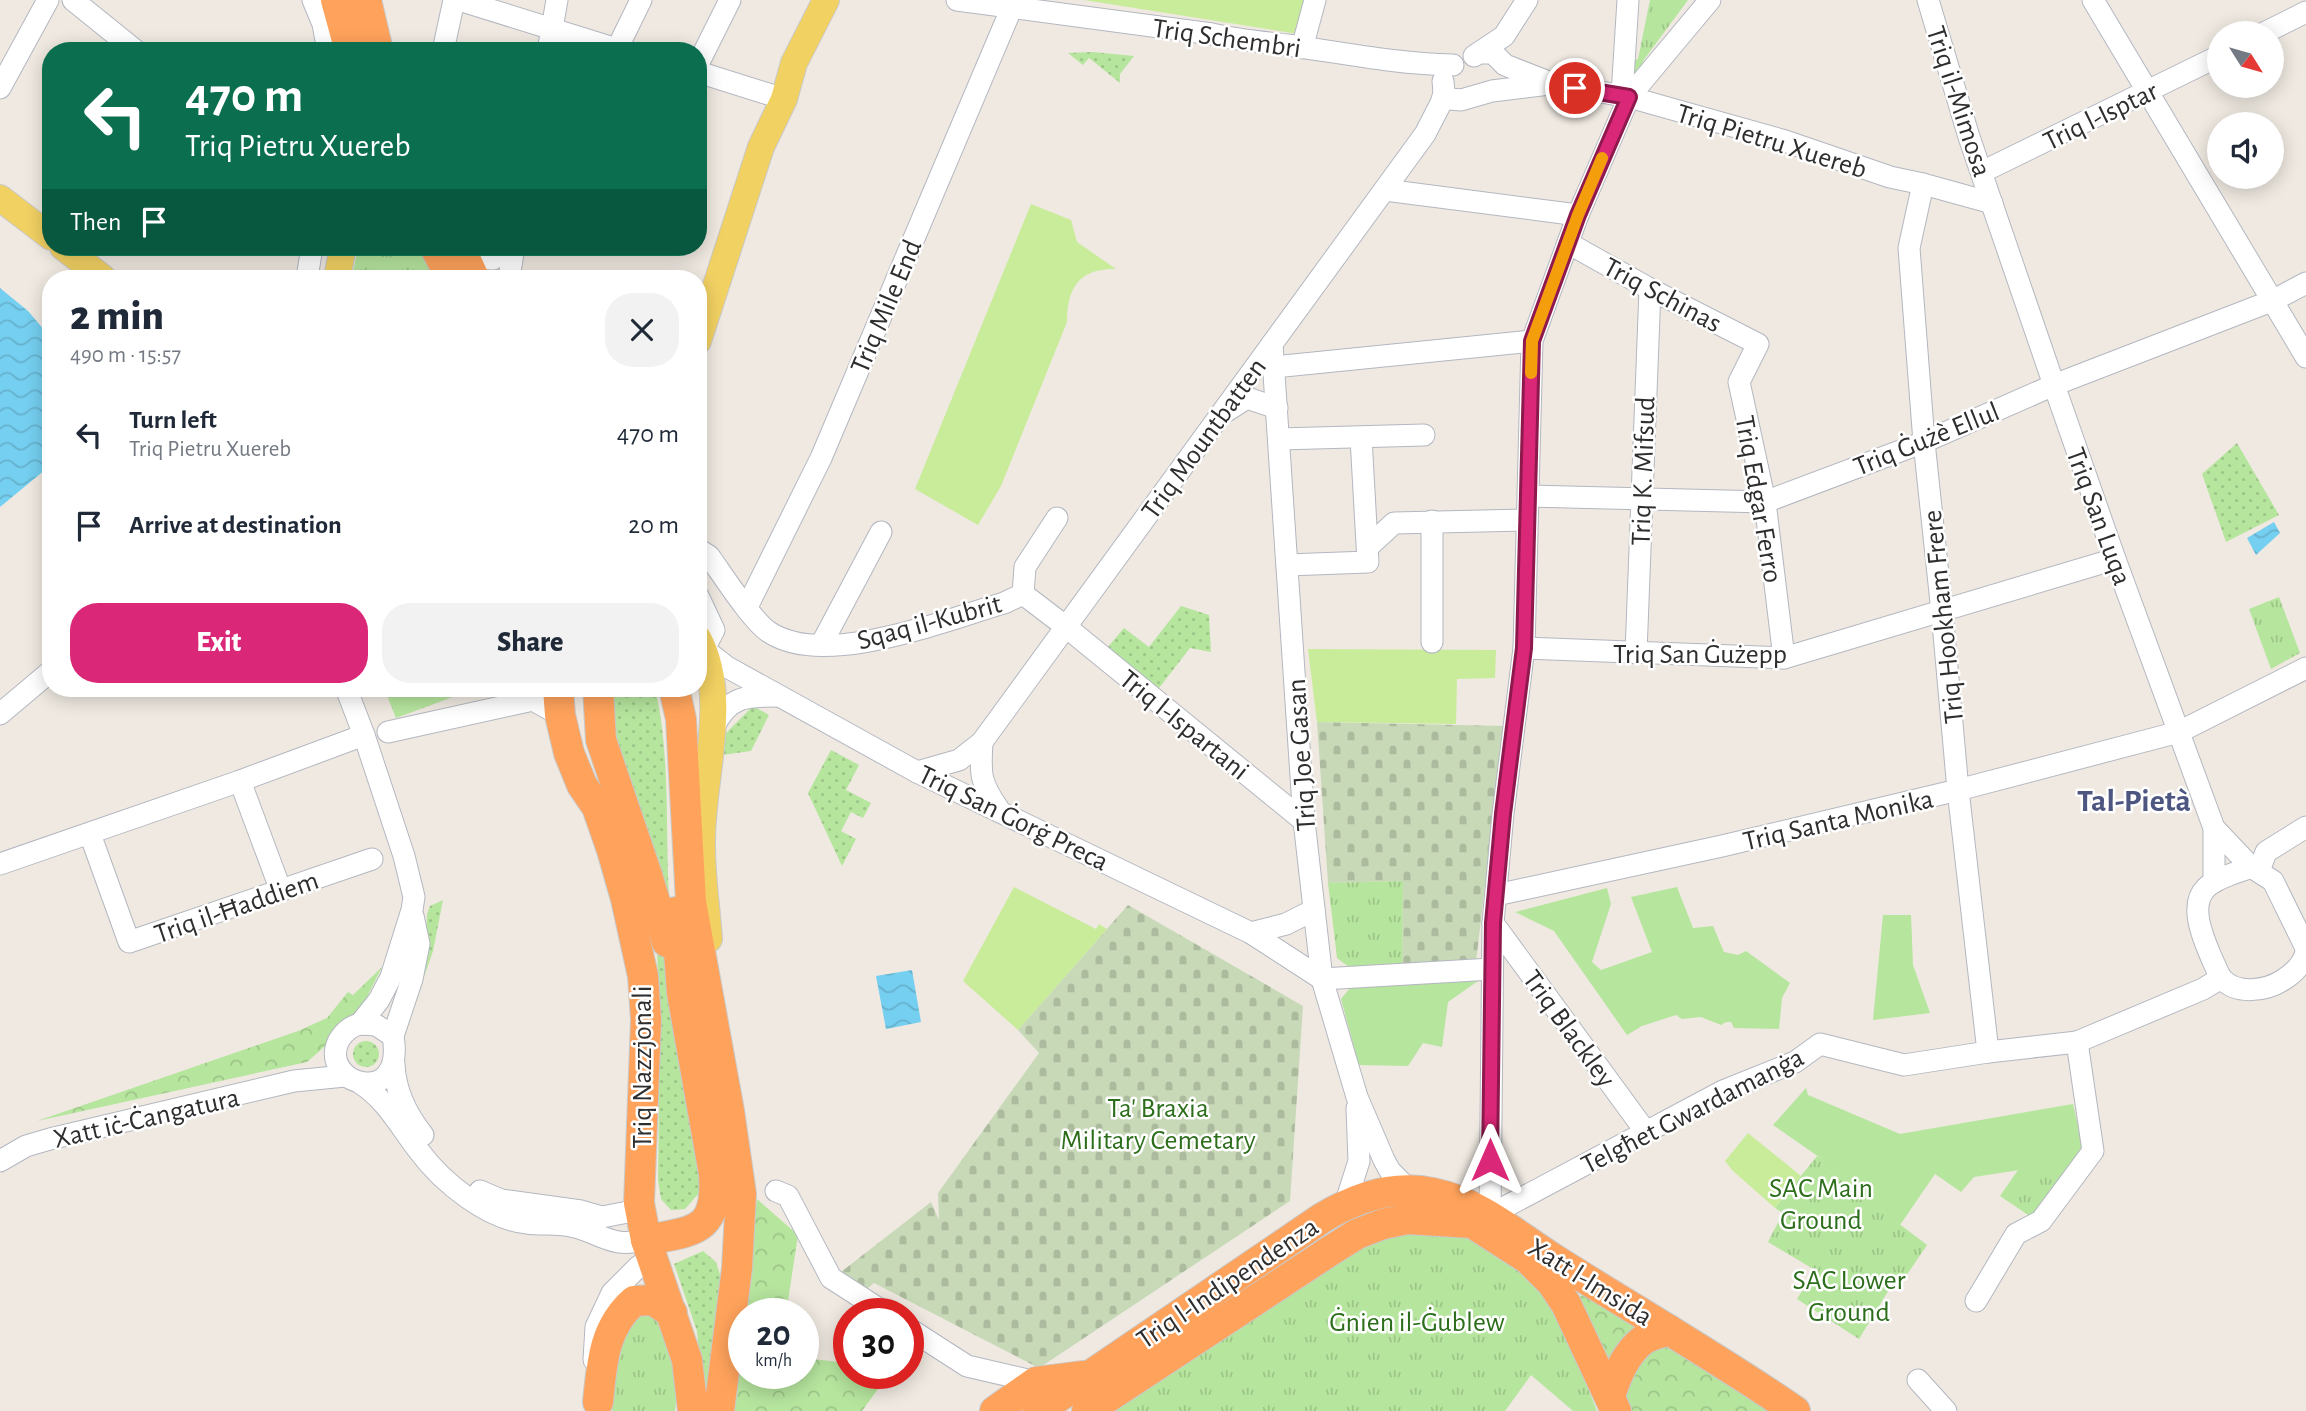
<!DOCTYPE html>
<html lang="en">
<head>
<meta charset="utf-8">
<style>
	body { margin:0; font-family:"Alegreya Sans",sans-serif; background:#f2f2f3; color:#1f2937; height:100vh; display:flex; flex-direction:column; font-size:26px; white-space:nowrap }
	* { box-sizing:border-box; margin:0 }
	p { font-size:23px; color:#747a83 }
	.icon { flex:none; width:38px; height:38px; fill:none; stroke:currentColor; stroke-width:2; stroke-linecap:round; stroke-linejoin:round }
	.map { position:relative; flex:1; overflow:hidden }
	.side { position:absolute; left:42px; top:270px; width:665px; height:427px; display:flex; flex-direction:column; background:#fff; border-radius:28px; box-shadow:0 4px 18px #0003 }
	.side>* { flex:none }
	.banner { position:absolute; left:42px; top:42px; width:665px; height:214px; border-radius:28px; box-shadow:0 4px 18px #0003; background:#0b6e4f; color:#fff; overflow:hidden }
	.needle { width:46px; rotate:127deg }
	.tools { position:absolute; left:2207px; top:21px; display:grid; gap:14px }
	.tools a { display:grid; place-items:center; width:77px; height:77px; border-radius:50%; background:#fff; box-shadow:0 4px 18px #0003; font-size:35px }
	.speed { position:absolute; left:728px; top:1298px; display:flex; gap:14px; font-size:35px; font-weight:700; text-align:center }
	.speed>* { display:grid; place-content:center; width:91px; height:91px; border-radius:50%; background:#fff; box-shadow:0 4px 18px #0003; line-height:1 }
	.speed small { font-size:18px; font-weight:400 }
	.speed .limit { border:10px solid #d22; background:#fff; color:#111 }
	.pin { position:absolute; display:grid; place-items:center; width:60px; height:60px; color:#fff; margin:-30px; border:4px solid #fff; border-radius:50%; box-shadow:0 2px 7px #0007 }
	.me { position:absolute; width:77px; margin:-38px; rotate:0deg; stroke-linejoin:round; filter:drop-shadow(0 0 5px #0008) }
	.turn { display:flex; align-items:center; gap:24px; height:147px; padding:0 28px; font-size:32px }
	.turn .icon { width:91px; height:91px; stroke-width:2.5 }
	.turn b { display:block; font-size:49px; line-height:60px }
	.then { display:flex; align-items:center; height:66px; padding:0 28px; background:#0003; gap:14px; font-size:26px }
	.round { display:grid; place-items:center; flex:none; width:74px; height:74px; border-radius:28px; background:#f2f2f3 }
	.overview { display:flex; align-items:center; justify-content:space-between; height:119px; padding:0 28px }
	h1 { font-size:42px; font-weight:800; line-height:52px }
	.cta { display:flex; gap:14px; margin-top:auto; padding:14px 28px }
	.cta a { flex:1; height:80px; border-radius:28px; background:#db2777; color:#fff; font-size:28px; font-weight:800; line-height:80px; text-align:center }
	.cta a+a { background:#f2f2f3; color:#1f2937 }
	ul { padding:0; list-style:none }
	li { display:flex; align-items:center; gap:21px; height:91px; padding:0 28px }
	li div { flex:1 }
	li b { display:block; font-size:26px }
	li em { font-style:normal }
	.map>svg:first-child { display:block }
</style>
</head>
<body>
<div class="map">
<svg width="2306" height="1411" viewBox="0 0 2306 1411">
	<defs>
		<pattern id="grass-dots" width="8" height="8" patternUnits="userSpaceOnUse" patternTransform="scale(1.75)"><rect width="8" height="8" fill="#b6e59e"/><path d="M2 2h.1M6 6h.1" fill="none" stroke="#9dc588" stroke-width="1.8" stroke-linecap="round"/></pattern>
		<pattern id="forest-crowns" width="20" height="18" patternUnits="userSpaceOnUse" patternTransform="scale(1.75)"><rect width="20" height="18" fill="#b6e59e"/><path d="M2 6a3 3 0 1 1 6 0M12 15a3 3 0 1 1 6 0" fill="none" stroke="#9dc588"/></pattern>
		<pattern id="cemetery-stones" width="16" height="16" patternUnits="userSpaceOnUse" patternTransform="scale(1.75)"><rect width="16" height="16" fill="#c8d9b8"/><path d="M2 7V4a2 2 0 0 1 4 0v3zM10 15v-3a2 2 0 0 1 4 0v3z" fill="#acbb9e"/></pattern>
		<pattern id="park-tufts" width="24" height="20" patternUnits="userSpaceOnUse" patternTransform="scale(1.75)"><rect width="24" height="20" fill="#b6e59e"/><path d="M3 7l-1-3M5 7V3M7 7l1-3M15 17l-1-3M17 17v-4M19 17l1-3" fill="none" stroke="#9dc588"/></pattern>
		<pattern id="water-waves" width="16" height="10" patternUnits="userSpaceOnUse" patternTransform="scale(1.75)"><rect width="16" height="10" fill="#75cff0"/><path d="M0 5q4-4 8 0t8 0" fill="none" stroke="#66b2ce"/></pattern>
	</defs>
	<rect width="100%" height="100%" fill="#efe9e1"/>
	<g fill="url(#grass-dots)">
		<path d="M 1093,52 L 1134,56 L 1120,74 L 1120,83 L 1089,58 L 1083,65 L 1068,53 Z"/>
		<path d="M 2237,443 L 2279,515 L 2226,542 L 2202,474 Z"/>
		<path d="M 1181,606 L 1209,615 L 1211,652 L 1190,648 L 1159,688 L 1107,648 L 1124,628 L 1149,647 Z"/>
		<path d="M 605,688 L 655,688 C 672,761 664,837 670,911 L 610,752 Z"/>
		<path d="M 753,706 L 769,715 L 751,751 L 722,755 L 726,733 Z"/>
		<path d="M 831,750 L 859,765 L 846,790 L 871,803 L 863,818 L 851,812 L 841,831 L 856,839 L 842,866 L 808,793 Z"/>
		<path d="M 443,900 L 433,951 L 417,997 L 426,946 L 427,914 L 430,906 Z"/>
		<path d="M 657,955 L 667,955 L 699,1176 L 700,1192 L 685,1209 L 671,1210 L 661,1199 L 658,1180 L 660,1011 Z"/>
		<circle cx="366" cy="1054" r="13"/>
		<path d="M 703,1251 L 716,1262 L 723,1284 L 704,1411 L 697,1331 L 674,1264 Z"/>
	</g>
	<g fill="url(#forest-crowns)">
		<path d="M 382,967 L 356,1019 L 307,1062 L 37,1121 L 298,1031 L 327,1018 L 348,992 L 353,995 Z"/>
		<path d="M 757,1199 L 798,1235 L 786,1314 L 744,1314 L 744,1374 L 803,1374 L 803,1358 L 849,1363 L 849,1374 L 889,1374 L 862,1411 L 729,1411 Z"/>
		<path d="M 1587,1289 L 1769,1411 L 1632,1411 L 1577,1300 Z"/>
	</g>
	<g fill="url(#cemetery-stones)">
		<path d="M 1317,722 L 1504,726 L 1476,962 L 1402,968 L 1403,881 L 1328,883 Z"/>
		<path d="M 1128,905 L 1303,1006 L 1290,1201 L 1039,1368 L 874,1283 L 861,1294 L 841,1272 L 931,1202 L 939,1220 L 938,1193 L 1039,1053 L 1018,1030 Z"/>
	</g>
	<g fill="url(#park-tufts)">
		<path d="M 1650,0 L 1688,0 L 1643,61 L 1648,69 L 1634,85 L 1632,61 L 1638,59 Z"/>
		<path d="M 358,247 L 419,247 L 436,278 L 352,278 Z"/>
		<path d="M 2279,597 L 2300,653 L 2271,669 L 2249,609 Z"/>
		<path d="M 384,688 L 477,688 L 396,718 Z"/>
		<path d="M 1403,881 L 1402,968 L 1353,970 L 1337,958 L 1328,883 Z"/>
		<path d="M 1817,1156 L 1822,1159 L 1823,1166 L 1927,1245 L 1902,1282 L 1890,1288 L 1859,1339 L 1797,1299 L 1815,1270 L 1768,1242 L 1783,1213 L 1775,1208 Z"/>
		<path d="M 2059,1163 L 2070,1172 L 2034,1219 L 2000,1196 L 2018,1170 Z"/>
		<path d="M 1412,1228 L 1477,1231 L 1520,1268 L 1548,1301 L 1566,1333 L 1597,1411 L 1573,1411 L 1531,1375 L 1505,1411 L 1110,1411 L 1334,1259 Z"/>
		<path d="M 656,1314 L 678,1381 L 675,1411 L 612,1411 L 617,1351 L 631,1315 Z"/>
	</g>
	<g fill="#b6e59e">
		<path d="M 1677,887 L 1693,928 L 1713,926 L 1724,952 L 1738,955 L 1746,951 L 1790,983 L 1782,998 L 1779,1029 L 1734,1028 L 1731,1022 L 1726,1022 L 1721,1025 L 1701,1017 L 1682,1019 L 1676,1015 L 1642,1026 L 1627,1035 L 1554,931 L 1515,912 L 1607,888 L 1611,904 L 1592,962 L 1601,970 L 1652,952 L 1631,897 Z"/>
		<path d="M 1883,915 L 1911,915 L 1913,965 L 1930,1013 L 1873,1020 Z"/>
		<path d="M 1478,981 L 1448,1002 L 1442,1047 L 1423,1043 L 1408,1066 L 1359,1065 L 1341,999 L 1350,988 Z"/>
		<path d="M 1806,1088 L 1808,1095 L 1900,1134 L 2073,1104 L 2083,1148 L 2070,1172 L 2058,1164 L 1974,1177 L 1961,1192 L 1935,1174 L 1900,1225 L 1823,1166 L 1822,1159 L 1773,1125 Z"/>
	</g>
	<g fill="#c9ec9a">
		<path d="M 1084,0 L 1306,0 L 1298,34 Z"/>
		<path d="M 1031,204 L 1071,220 L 1077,242 L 1116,269 C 1080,268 1067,287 1067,322 L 1001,486 L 978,525 L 915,489 Z"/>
		<path d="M 1308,649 L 1496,650 L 1495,678 L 1457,679 L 1456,724 L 1317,722 Z"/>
		<path d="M 1014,887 L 1096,929 L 1099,924 L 1107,929 L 1018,1030 L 963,981 Z"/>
		<path d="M 1748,1133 L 1801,1176 L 1775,1208 L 1733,1171 L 1725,1161 Z"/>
	</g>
	<g fill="url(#water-waves)">
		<path d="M 0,288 L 28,311 L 51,338 L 51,465 L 0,507 Z"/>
		<path d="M 2274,522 L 2280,533 L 2256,555 L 2247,538 Z"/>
		<path d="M 912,970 L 921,1022 L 886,1029 L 876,976 Z"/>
	</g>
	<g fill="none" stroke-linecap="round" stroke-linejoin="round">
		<defs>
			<g id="minor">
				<path d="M 73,0 L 136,51"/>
				<path d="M 313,0 L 323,24 L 328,51"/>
				<path d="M 459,0 L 623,51"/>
				<path d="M 957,0 L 1212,34 C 1237,40 1261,42 1287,45 C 1343,53 1397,64 1453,65"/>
				<path d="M 1710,0 L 1629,97 L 1578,215 L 1532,341 L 1524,648 L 1503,814 L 1493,923 L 1490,1215 L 1723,1091 L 1795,1062 L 1820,1044 L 1904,1065 L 1988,1052 L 2077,1042 L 2203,989 L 2221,978"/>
				<path d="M 1928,0 L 1969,137 L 2054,385 L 2115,559 L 2214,828 L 2214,882"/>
				<path d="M 2093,0 L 2306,357"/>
				<path d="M 2264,33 L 2306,12"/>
				<path d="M 1302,48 L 1315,0"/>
				<path d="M 443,51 L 454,0"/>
				<path d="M 548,51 L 557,0"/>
				<path d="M 616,51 L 641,0"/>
				<path d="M 1481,53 L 1493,53 L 1505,65 L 1551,83 L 1629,97 L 1782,140 L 1890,177 L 1923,184 L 1992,203"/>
				<path d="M 1474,56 L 1504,36 L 1527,0"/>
				<path d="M 698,64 L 730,0"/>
				<path d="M 698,72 L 784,99"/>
				<path d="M 1443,81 L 1444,93 L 1450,99 L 1461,100 L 1492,91 L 1549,84"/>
				<path d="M 0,88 L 48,0"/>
				<path d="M 1622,95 L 1628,0"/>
				<path d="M 1982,172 L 2219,56"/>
				<path d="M 1923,184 L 1909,248 L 1924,442 L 1942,612 L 1958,790 L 1988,1052"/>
				<path d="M 1385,190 L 1578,215"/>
				<path d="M 1568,243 L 1650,289 L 1758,344 L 1739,382 L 1765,502 L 1784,658"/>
				<path d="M 465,257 L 493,259 L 514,248"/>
				<path d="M 307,278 L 312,247"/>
				<path d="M 509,278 L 514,247"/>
				<path d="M 1272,344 L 1304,821 L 1322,979 L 1357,1097 L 1384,1160 L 1390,1171 L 1409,1190"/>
				<path d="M 1274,367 L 1532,341"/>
				<path d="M 1225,412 L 1247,398 L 1277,408"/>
				<path d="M 1279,439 L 1424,435"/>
				<path d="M 1529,496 L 1765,502 L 1924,442 L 2054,385 L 2274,300 L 2306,283"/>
				<path d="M 1432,521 L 1432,642"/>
				<path d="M 1368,547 L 1394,523 L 1526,520"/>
				<path d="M 698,549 L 709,556 C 722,574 752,621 769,632 C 824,669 945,620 1004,603 L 1023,594 L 1065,626 L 1304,821"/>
				<path d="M 1287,565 L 1368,562 L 1361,438"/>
				<path d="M 1023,594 L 1025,567 L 1057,518"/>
				<path d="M 698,596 L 714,630 L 704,649 L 727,667 L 917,772 L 1251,933 L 1322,979"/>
				<path d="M 747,607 L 821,458 L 1012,7 L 1013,0"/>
				<path d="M 821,645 L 881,532"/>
				<path d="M 1524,648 L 1784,658 L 2115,559"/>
				<path d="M 1636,653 L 1650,289"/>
				<path d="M 346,688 L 364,735 L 404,856 L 414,897 L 412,910 L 391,977 L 379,1000 L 360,1024"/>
				<path d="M 0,714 L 51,671"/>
				<path d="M 714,727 C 728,696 747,696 777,696"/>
				<path d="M 388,732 L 533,700 L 560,715"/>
				<path d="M 982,742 C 980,773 980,783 998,808"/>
				<path d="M 917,772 L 959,760 L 982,742 L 1425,134 L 1441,103 L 1444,93"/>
				<path d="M 240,781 L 281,891"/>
				<path d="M 2214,828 L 2251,867 L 2273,881 L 2306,948"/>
				<path d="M 90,834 L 129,942 L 372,859"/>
				<path d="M 0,864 L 240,781 L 364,735"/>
				<path d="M 2251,867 C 2237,873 2217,877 2206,888 C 2188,906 2204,940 2212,959 C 2215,965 2218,974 2222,979 C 2237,995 2266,991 2283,980 C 2294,973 2303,965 2306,952"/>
				<path d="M 2259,871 L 2266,852 L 2306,827"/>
				<path d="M 1496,895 L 1722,846 L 1958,790 L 2179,732 L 2306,668"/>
				<path d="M 1493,923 L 1646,1132"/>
				<path d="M 1251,933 L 1286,924 L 1314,910"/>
				<path d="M 1322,979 L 1492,969"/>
				<path d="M 360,1024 L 376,1025 L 393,1036 C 406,1111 317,1084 339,1040 C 344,1032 351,1026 360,1024 Z"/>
				<path d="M 393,1036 L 412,979 L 419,944 L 413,916"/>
				<path d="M 394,1064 C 395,1090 407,1115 423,1135"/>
				<path d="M 360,1083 C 386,1099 401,1128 419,1151 C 442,1182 487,1219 527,1223 C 543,1225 559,1223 575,1227 C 604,1235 612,1248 646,1240"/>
				<path d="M 0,1161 L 26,1146 L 50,1139 L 294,1081 L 345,1076"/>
				<path d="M 480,1191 L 501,1200 L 581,1211 L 602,1217 L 628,1212 L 639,1203"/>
				<path d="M 776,1191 L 788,1196 L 831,1278 L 887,1314"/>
				<path d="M 1345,1205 L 1359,1161 L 1357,1108"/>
				<path d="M 1976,1301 L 2016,1234 L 2041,1221 L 2093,1151 L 2077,1042"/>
				<path d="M 908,1328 L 967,1366 L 1036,1382"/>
				<path d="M 594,1360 L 596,1327 L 612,1293 L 639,1266 L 654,1265"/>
				<path d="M 1918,1380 L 1946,1411"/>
			</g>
			<g id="major">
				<path d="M 0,198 L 51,237"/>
				<path d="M 63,247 L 103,278"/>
				<path d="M 337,278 L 343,247"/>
				<path d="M 698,341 L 761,147 L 784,99 L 794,63 L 826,0"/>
				<path d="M 698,638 C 731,699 700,783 702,847 C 702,878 707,909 709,939"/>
			</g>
			<g id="highway">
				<path d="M 336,0 L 350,51"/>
				<path d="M 366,0 L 378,51"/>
				<path d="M 435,247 L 451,278"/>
				<path d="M 460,247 L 474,278"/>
				<path d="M 558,688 L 560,715 L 569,753 L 582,785 L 597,807 L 612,850 L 626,899 L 643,976 L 646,1020 L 639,1203 L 646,1240 L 687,1360 L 693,1411"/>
				<path d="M 598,688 L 601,740 L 647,875 L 667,942"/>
				<path d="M 674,688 L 681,719 L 691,902 L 729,1111 L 741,1194 L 737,1268 L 719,1411"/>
				<path d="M 646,1240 C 695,1231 718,1232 714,1174 L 682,993 L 676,912"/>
				<path d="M 1610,1397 C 1616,1376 1625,1354 1643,1340 C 1650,1335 1661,1333 1669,1330"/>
				<path d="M 598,1402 C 602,1364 603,1328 634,1301 L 653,1300 L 672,1313"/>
				<path d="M 995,1411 L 1036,1382 L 1083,1376"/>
				<path d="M 1038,1411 L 1322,1218 C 1355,1198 1393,1184 1433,1193 C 1481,1203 1517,1236 1557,1261 C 1636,1311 1718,1358 1795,1411"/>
				<path d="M 1087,1411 L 1330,1251 L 1357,1234 L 1383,1224 L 1407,1219 L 1472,1223 L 1528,1259 L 1552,1283 L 1566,1304 L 1616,1411"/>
			</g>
		</defs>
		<use href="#minor" stroke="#b4b7c1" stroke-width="23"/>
		<use href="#major" stroke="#c9c9c9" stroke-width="28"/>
		<use href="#highway" stroke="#c9c9c9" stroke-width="32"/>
		<use href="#minor" stroke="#fff" stroke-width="21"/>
		<use href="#major" stroke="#f2d163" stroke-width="26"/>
		<use href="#highway" stroke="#ffa35c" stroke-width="30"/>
	</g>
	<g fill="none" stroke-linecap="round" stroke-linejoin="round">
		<defs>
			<path id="route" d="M 1490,1160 L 1493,923 L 1503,814 L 1524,648 L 1532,341 L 1578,215 L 1629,97 L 1575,88"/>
		</defs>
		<use href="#route" stroke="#8e194d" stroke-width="18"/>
		<use href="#route" stroke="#db2777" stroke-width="12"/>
		<path stroke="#f59e0b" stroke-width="12" d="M 1531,373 L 1532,341 L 1578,215 L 1602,158"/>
	</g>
	<g text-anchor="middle" stroke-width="5" stroke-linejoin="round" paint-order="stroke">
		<g font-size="28" fill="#2e2e2e" stroke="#fff">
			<text transform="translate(1227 37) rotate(8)" y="10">Triq Schembri</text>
			<text transform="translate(1960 101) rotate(72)" y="10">Triq il-Mimosa</text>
			<text transform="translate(2100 115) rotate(-26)" y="10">Triq l-Isptar</text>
			<text transform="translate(1772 140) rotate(17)" y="10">Triq Pietru Xuereb</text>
			<text transform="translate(1663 294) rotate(28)" y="10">Triq Schinas</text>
			<text transform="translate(885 306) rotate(-67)" y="10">Triq Mile End</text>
			<text transform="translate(1203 438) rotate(-54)" y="10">Triq Mountbatten</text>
			<text transform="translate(1926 438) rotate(-22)" y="10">Triq Ġużè Ellul</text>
			<text transform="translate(1642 471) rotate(-88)" y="10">Triq K. Mifsud</text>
			<text transform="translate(1760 499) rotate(80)" y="10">Triq Edgar Ferro</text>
			<text transform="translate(2100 516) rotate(70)" y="10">Triq San Luqa</text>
			<text transform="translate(1942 617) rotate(-96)" y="10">Triq Hookham Frere</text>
			<text transform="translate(929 621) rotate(-15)" y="10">Sqaq il-Kubrit</text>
			<text x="1700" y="663">Triq San Ġużepp</text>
			<text transform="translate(1185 724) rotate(39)" y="10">Triq l-Ispartani</text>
			<text transform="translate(1300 755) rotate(-94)" y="10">Triq Joe Gasan</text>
			<text transform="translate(1014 817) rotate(26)" y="10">Triq San Ġorġ Preca</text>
			<text transform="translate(1838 819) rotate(-13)" y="10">Triq Santa Monika</text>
			<text transform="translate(236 906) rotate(-19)" y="10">Triq il-Ħaddiem</text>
			<text transform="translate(1570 1028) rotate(54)" y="10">Triq Blackley</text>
			<text transform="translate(641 1067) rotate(-90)" y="10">Triq Nazzjonali</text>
			<text transform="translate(1692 1110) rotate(-27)" y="10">Telgħet Gwardamanġa</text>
			<text transform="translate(146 1117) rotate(-13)" y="10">Xatt iċ-Ċangatura</text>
			<text transform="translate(1591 1281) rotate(32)" y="10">Xatt l-Imsida</text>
			<text transform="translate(1227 1282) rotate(-34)" y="10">Triq l-Indipendenza</text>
		</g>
		<g font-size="28" fill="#2c6e1b" stroke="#fff">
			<text x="1158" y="1117">Ta' Braxia<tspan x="1158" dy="32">Military Cemetary</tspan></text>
			<text x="1821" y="1197">SAC Main<tspan x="1821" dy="32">Ground</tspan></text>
			<text x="1849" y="1289">SAC Lower<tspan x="1849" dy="32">Ground</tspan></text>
			<text x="1417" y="1331">Ġnien il-Ġublew</text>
		</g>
		<g font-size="32" font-weight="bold" fill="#4d5680" stroke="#fff">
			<text x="2134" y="811">Tal-Pietà</text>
		</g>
	</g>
</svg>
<div class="tools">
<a><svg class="needle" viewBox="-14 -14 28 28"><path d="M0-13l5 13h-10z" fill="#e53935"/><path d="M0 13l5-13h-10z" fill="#747a83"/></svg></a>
<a><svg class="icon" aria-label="sound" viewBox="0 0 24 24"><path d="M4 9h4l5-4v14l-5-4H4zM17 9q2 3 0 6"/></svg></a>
</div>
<div class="speed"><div>20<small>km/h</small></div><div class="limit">30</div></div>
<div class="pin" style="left:1575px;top:88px;background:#d93025"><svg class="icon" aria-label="arrive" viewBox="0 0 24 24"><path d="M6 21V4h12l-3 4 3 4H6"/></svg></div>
<svg class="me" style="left:1490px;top:1160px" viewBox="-20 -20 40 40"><path d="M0-17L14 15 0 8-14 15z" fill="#db2777" stroke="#fff" stroke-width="4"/></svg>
<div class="banner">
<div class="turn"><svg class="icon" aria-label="left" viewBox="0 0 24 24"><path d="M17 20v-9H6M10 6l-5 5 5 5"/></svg><div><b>470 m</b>Triq Pietru Xuereb</div></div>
<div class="then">Then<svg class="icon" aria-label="arrive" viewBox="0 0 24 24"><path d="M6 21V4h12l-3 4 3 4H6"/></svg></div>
</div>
<section class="side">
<div class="overview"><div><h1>2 min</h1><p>490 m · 15:57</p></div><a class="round"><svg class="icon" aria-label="close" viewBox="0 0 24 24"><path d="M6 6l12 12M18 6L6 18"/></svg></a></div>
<ul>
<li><svg class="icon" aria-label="left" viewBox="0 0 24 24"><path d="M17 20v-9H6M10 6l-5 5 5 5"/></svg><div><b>Turn left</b><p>Triq Pietru Xuereb</p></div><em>470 m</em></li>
<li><svg class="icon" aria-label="arrive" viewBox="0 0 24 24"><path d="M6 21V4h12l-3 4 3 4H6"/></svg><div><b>Arrive at destination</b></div><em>20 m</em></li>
</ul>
<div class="cta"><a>Exit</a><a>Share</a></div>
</section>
</div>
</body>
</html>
